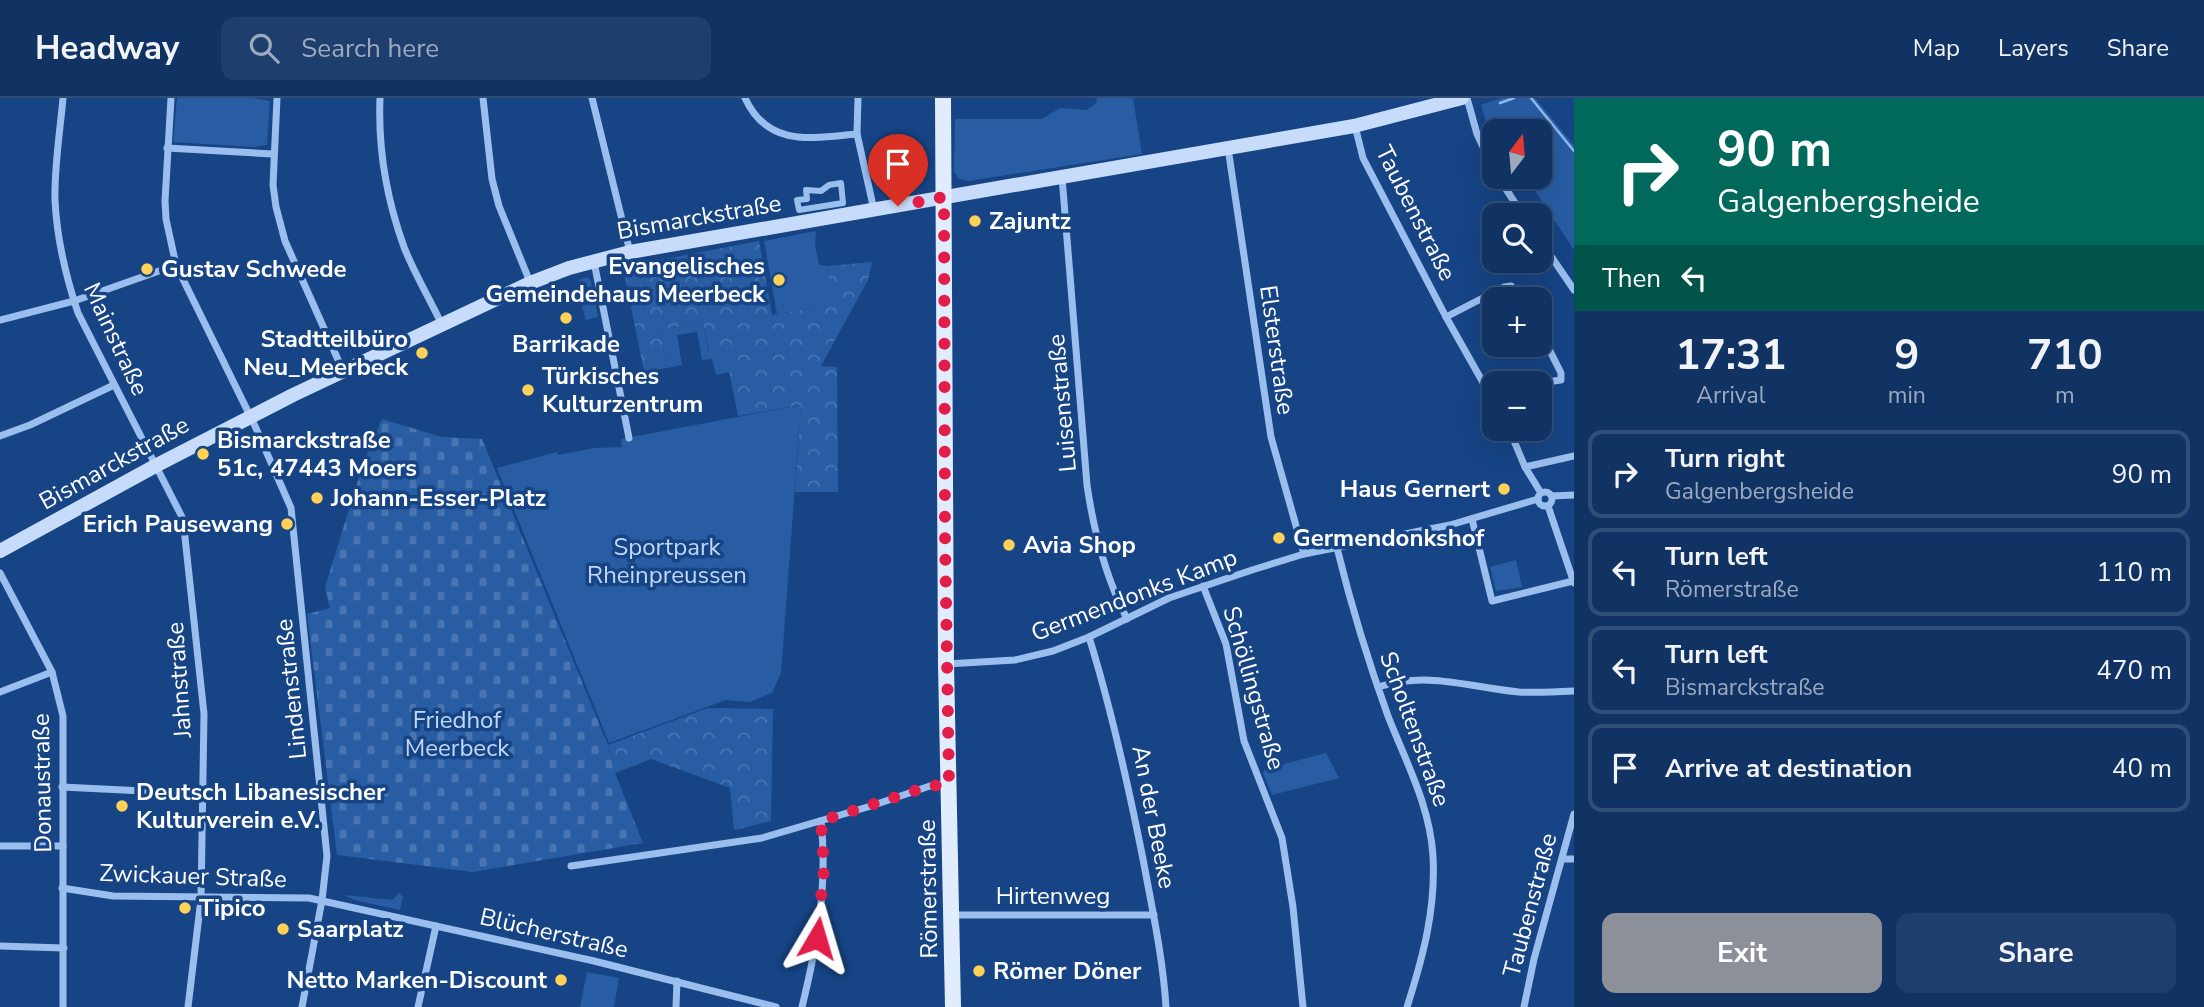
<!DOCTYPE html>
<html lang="en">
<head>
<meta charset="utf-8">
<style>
	body { margin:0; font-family:"Nunito Sans",sans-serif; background:#1e3f6d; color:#f1f3f6; height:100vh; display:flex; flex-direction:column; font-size:26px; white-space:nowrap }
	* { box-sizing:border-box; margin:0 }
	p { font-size:23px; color:#9caabf }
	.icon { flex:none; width:38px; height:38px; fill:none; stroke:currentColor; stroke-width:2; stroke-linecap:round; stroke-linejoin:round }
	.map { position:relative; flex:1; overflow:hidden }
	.panel { display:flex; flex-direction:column; background:#103364; width:630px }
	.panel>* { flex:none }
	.hud { background:#00695c; color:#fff; overflow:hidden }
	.needle { width:46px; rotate:16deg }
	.buttons { position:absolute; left:1482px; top:21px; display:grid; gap:14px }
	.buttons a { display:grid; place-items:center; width:70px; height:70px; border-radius:14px; background:#103364; box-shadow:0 7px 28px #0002,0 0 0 2px #304e78; font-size:35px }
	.pin { position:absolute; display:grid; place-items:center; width:60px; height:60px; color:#fff; margin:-72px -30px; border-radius:50% 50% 50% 0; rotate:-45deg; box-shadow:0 0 7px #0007 }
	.pin .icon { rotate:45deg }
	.me { position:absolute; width:77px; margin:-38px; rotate:7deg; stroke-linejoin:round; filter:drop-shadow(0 0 5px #0008) }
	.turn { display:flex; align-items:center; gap:24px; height:147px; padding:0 28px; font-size:32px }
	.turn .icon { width:91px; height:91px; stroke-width:2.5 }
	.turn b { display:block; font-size:49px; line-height:60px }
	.then { display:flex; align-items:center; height:66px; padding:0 28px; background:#0003; gap:14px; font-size:26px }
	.eta { display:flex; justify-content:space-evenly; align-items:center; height:119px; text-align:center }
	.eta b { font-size:42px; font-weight:700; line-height:49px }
	.action { display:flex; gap:14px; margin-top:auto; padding:14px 28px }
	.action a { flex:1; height:80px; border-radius:14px; background:#8c9099; color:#fff; font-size:28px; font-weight:700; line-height:80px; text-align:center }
	.action a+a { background:#1e3f6d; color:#f1f3f6 }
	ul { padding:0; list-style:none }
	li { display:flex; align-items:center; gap:21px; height:88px; margin:0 14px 10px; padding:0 14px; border:4px solid #304e78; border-radius:14px }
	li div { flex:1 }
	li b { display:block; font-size:26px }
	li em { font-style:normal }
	header { display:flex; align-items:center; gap:42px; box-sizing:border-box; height:98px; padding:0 35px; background:#103364; border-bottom:2px solid #304e78 }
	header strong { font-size:33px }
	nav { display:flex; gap:38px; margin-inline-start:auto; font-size:24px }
	.search { width:490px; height:63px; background:#1e3f6d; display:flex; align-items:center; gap:18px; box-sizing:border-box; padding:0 24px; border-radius:14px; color:#9caabf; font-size:26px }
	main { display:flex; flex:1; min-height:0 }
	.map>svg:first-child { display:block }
</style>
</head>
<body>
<header>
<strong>Headway</strong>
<div class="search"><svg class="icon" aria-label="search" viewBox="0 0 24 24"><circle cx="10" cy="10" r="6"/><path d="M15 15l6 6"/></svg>Search here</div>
<nav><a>Map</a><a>Layers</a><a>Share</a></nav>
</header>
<main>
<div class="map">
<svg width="1574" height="909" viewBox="0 0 1574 909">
	<defs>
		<pattern id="forest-crowns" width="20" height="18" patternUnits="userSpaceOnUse" patternTransform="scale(1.75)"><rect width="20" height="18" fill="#285da4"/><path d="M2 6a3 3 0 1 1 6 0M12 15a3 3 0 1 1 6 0" fill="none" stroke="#4875b2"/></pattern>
		<pattern id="cemetery-stones" width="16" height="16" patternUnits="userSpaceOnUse" patternTransform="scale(1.75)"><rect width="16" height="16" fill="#285da4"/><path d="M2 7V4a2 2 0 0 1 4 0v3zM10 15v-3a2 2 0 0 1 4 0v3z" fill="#4875b2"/></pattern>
	</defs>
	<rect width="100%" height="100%" fill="#164485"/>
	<g fill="#285da4">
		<path d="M 177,0 L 252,0 L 270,3 L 267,47 L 254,49 L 173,44 Z"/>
		<path d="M 1096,0 L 1133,0 L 1142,56 L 969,83 L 959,81 L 954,74 L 955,21 L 1042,21 L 1060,10 L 1087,12 L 1097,4 Z"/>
		<path d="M 1501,0 L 1535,0 L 1574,47 L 1574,152 L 1526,79 L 1540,79 L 1540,33 L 1494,33 L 1494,45 L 1492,43 L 1481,7 Z"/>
		<path d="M 816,133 L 815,146 L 819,167 L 827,168 L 834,206 L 777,216 L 764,143 Z"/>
		<path d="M 587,179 L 591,183 L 598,219 L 586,222 L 580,202 L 584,197 L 579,182 Z"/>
		<path d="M 703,224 L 708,254 L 725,252 L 730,274 L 716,277 L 712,261 L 702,262 L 697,234 L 677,237 L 682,267 L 667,270 L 660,232 Z"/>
		<path d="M 801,307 L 781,575 L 772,595 L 750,604 L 726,602 L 609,645 L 497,370 L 557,354 L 558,357 L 595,350 L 622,349 L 621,341 Z"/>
		<path d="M 1516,462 L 1522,489 L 1496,493 L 1490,469 Z"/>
		<path d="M 1326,655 L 1339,680 L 1272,697 L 1263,675 L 1265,671 Z"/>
		<path d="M 399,795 L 403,799 L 400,812 L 354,802 L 344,797 L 393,802 Z"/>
		<path d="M 587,874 L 619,880 L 614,909 L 580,909 Z"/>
	</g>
	<g fill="url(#forest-crowns)">
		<path d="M 759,143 L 772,217 L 833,206 L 827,168 L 872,164 L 868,182 L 821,268 L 837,269 L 838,394 L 795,394 L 801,307 L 738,318 L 725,252 L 709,255 L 703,224 L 660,232 L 667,270 L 644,274 L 623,169 Z"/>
		<path d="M 708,610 L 773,611 L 771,723 L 734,732 L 730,690 L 651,661 L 615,675 L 608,647 Z"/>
	</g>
	<path fill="url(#cemetery-stones)" d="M 382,321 L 442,339 L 482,341 L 608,647 L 615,675 L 643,745 L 473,774 L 337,757 L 307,516 L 330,510 L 325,489 L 364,363 Z"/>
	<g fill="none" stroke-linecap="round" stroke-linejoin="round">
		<g stroke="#8db9f0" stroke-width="2.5">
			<path d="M 1531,0 L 1574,53"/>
			<path d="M 1500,5 L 1514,0"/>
		</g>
		<path stroke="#9abeee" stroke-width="6" d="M 841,85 L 843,105 L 799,112 L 797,102 L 807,101 L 806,92 L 821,93 L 829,87 Z"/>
		<g stroke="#9abeee" stroke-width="7">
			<path d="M 63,0 C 60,34 54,70 55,103 C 57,142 66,179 78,215 L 183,421 L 204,616 L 201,801 L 188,909"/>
			<path d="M 171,0 L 165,103 L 166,121 L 176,167 L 255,328 L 291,410 L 327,758 L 322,802 L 302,909"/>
			<path d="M 277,0 L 273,87 L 276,109 L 285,143 L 343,273"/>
			<path d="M 380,0 C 378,50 387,102 404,149 C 414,175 430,201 442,227"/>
			<path d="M 483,0 L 492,81 L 499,108 L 530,184"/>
			<path d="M 592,0 L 630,154"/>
			<path d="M 745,0 C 768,50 812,40 857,36"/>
			<path d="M 858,0 L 857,36 L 874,112"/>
			<path d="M 1467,0 L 1477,36 L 1494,72"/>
			<path d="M 1355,28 L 1363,60 L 1446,219 L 1494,304"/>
			<path d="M 167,50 L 273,56"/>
			<path d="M 1228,50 L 1271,339 L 1304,456"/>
			<path d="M 1062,79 L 1087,387 C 1094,435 1105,478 1127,521"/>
			<path d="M 1498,79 L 1523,117"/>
			<path d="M 1540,142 L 1574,192"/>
			<path d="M 594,164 L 629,340"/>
			<path d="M 1446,219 L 1504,189 L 1511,188 L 1521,201"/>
			<path d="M 0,222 L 74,203 L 176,167"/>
			<path d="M 1540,233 L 1561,275 L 1561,282 L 1540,285"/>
			<path d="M 1509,331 L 1525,369 L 1541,395"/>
			<path d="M 0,338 L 30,327 L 114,287"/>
			<path d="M 1525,369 L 1574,358"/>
			<circle cx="1545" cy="401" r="7"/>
			<path d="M 1552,398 L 1574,397"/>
			<path d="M 1548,408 L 1574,485"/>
			<path d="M 1472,421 L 1492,503 L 1573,483"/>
			<path d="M 1337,450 C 1351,507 1368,563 1388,618 C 1406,664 1430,708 1433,758 C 1436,811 1423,859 1407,909"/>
			<path d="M 0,475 L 52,574 L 63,618 L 63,909"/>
			<path d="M 1203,488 L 1226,546 L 1244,643 L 1282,740 L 1293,809 L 1303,909"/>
			<path d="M 1089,539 C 1112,613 1128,686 1143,761 C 1152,810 1163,860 1166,909"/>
			<path d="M 946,566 L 1015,562 L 1053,553 L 1089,539 L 1169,500 L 1252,472 L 1304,456 L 1450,427 L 1538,401"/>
			<path d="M 1378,589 C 1428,573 1468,589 1519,594 C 1537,595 1556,594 1574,593"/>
			<path d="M 0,594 L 52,574"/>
			<path d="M 62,689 L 204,696"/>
			<path d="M 0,748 L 63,748"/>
			<path d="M 1562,761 L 1574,761"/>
			<path d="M 571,768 L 762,740 L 871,708 L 930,688 L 948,686"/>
			<path d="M 62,790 L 113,798 L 309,800 L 594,863 L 776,909"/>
			<path d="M 952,817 L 1154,817"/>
			<path d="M 0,848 L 64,850"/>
			<path d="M 418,909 L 436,828"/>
			<path d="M 676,909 L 677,883"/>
			<path d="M 802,909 C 817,848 828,786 821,723"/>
			<path d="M 1524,909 L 1534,861 L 1574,716"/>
		</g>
		<path stroke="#c7dcfa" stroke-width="14" d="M 0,453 L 157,367 L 293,297 L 530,185 L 569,170 L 630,154 L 1354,28 L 1462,0"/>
		<path stroke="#e1ecff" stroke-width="16" d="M 943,0 L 946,566 L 953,909"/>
	</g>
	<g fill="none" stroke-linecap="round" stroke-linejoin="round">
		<path stroke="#e11d48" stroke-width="12" stroke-dasharray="0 21.6" d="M 817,840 L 824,771 L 821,723 L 930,688 L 949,686 L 945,438 L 944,99 L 898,108"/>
	</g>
	<g fill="#ffd257" stroke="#164485" stroke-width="2.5">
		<circle cx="975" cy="123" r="7"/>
		<circle cx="147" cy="171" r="7"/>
		<circle cx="779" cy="182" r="7"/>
		<circle cx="566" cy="220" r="7"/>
		<circle cx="422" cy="255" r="7"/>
		<circle cx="528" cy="292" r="7"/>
		<circle cx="203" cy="356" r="7"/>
		<circle cx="1504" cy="391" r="7"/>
		<circle cx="317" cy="400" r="7"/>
		<circle cx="287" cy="426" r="7"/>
		<circle cx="1279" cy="440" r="7"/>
		<circle cx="1009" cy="447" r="7"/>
		<circle cx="122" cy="708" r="7"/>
		<circle cx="185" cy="810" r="7"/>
		<circle cx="283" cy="831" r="7"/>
		<circle cx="979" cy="873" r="7"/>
		<circle cx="561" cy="882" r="7"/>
	</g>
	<g text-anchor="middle" stroke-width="7" stroke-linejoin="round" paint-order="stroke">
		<g font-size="24" fill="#fff" stroke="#164485">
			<text transform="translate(1416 115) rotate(63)" y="8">Taubenstraße</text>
			<text transform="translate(699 119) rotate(-10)" y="8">Bismarckstraße</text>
			<text transform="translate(116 241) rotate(65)" y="8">Mainstraße</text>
			<text transform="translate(1277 252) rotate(82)" y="8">Elsterstraße</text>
			<text transform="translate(1062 305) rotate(-95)" y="8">Luisenstraße</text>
			<text transform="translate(114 365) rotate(-29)" y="8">Bismarckstraße</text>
			<text transform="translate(1134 497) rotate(-21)" y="8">Germendonks Kamp</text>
			<text transform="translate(179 582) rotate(-94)" y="8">Jahnstraße</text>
			<text transform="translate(1254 590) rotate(74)" y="8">Schöllingstraße</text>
			<text transform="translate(291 591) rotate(-96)" y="8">Lindenstraße</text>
			<text transform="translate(1415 631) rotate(70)" y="8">Scholtenstraße</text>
			<text transform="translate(42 685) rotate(-91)" y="8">Donaustraße</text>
			<text transform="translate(1154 719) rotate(79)" y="8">An der Beeke</text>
			<text transform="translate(193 778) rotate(2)" y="8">Zwickauer Straße</text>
			<text transform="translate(928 791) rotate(-91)" y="8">Römerstraße</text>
			<text x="1053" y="806">Hirtenweg</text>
			<text transform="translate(1530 807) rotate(-75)" y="8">Taubenstraße</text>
			<text transform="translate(554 835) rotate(13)" y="8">Blücherstraße</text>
		</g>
		<g font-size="24" font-weight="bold" fill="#fff" stroke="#164485" text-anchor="start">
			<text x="989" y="131">Zajuntz</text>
			<text x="765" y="176" text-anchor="end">Evangelisches<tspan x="765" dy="28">Gemeindehaus Meerbeck</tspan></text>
			<text x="161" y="179">Gustav Schwede</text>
			<text x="408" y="249" text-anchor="end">Stadtteilbüro<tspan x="408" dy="28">Neu_Meerbeck</tspan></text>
			<text x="566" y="254" text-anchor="middle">Barrikade</text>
			<text x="542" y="286">Türkisches<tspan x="542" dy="28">Kulturzentrum</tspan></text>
			<text x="217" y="350">Bismarckstraße<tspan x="217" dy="28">51c, 47443 Moers</tspan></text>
			<text x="1490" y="399" text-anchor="end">Haus Gernert</text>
			<text x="331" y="408">Johann-Esser-Platz</text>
			<text x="273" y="434" text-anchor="end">Erich Pausewang</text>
			<text x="1293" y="448">Germendonkshof</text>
			<text x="1023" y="455">Avia Shop</text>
			<text x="136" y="702">Deutsch Libanesischer<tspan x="136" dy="28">Kulturverein e.V.</tspan></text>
			<text x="199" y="818">Tipico</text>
			<text x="297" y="839">Saarplatz</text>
			<text x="993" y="881">Römer Döner</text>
			<text x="547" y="890" text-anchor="end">Netto Marken-Discount</text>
		</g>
		<g font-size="24" fill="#c0d9fa" stroke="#164485">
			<text x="667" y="457">Sportpark<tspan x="667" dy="28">Rheinpreussen</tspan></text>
			<text x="457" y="630">Friedhof<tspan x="457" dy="28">Meerbeck</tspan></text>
		</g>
	</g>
</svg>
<div class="buttons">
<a><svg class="needle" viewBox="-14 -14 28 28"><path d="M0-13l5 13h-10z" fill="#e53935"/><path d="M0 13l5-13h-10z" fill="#9caabf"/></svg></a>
<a><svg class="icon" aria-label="search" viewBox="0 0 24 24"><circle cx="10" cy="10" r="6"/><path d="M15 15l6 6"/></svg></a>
<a>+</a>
<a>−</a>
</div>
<div class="pin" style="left:898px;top:108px;background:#d93025"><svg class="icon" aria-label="arrive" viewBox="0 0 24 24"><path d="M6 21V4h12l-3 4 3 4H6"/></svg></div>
<svg class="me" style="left:817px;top:840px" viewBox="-20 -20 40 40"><path d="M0-17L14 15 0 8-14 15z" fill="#e11d48" stroke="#fff" stroke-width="4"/></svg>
</div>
<section class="panel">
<div class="hud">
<div class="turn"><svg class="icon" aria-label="right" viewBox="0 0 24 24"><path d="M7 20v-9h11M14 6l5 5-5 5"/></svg><div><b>90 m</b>Galgenbergsheide</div></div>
<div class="then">Then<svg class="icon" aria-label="left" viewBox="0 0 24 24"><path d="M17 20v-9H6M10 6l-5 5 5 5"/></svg></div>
</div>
<div class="eta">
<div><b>17:31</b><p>Arrival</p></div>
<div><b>9</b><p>min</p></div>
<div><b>710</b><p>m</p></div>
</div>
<ul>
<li><svg class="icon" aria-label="right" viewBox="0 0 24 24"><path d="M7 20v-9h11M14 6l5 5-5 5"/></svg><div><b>Turn right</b><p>Galgenbergsheide</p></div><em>90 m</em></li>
<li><svg class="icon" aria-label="left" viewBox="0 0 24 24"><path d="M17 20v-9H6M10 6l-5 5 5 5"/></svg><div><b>Turn left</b><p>Römerstraße</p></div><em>110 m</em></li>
<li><svg class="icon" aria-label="left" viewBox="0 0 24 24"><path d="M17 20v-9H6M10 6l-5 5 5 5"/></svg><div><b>Turn left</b><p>Bismarckstraße</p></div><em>470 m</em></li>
<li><svg class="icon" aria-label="arrive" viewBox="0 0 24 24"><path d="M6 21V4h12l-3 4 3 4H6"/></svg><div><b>Arrive at destination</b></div><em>40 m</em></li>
</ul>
<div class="action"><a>Exit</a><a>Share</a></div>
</section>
</main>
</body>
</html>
